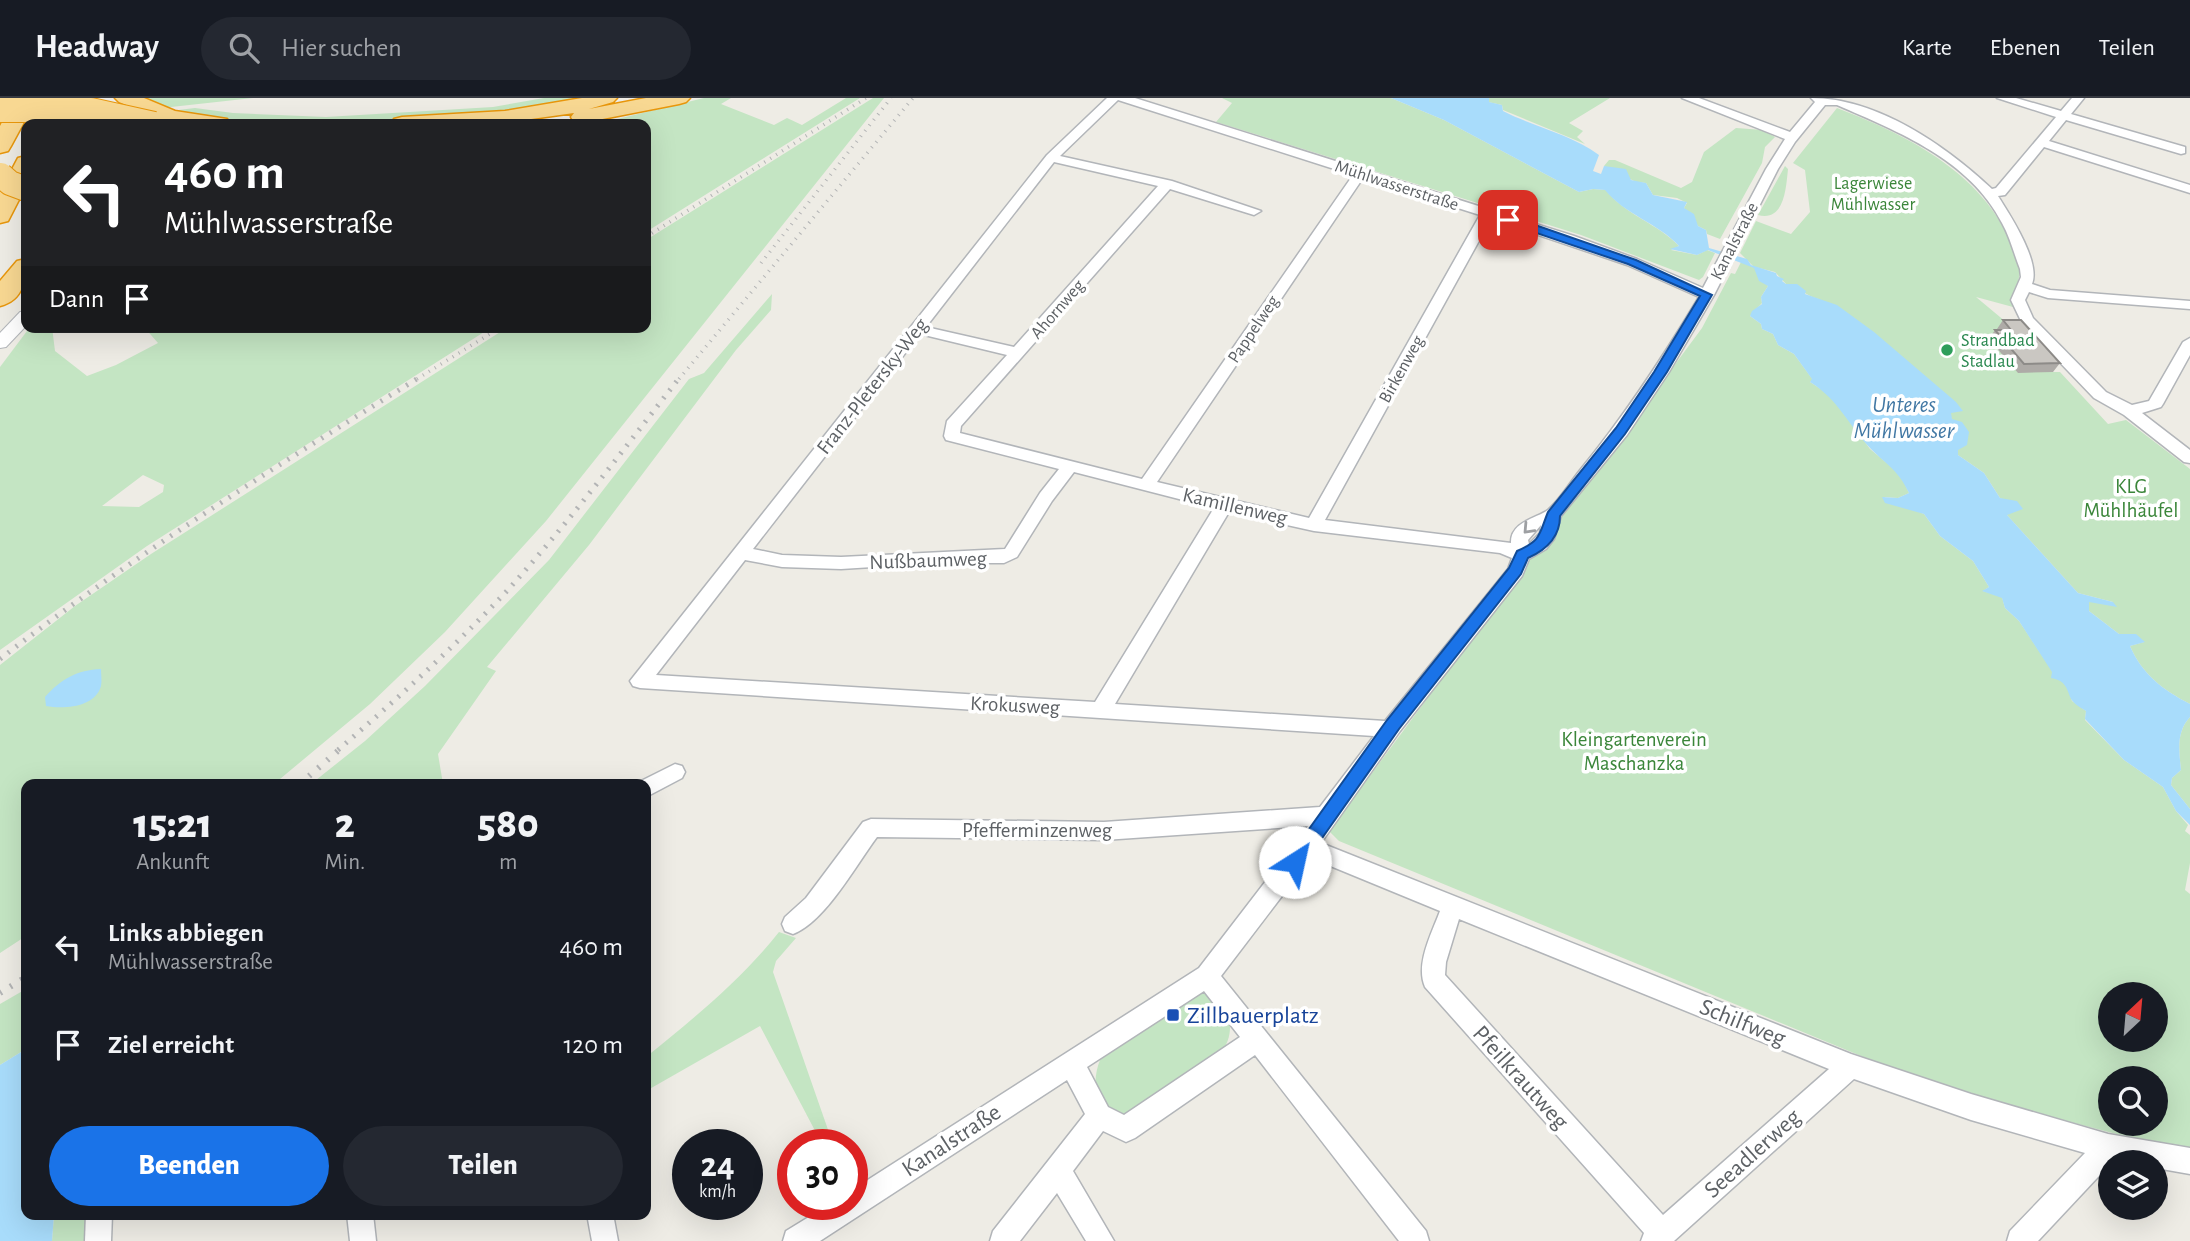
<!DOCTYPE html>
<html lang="de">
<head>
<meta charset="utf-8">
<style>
	body { margin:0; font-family:"Alegreya Sans",sans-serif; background:#242831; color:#f1f3f6; height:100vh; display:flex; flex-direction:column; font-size:26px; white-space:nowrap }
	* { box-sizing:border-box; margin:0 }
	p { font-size:23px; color:#9ea1a6 }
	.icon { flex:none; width:38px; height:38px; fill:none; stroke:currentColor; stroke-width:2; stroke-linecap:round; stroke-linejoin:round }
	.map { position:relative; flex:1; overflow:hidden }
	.details { position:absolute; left:21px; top:681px; width:630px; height:441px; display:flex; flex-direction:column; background:#171b24; border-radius:14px; box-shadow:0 7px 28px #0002 }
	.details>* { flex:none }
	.guide { position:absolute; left:21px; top:21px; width:630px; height:214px; border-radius:14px; box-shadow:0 7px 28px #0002; background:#202124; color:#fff; overflow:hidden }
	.needle { width:46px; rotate:26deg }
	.fabs { position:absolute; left:2098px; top:884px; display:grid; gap:14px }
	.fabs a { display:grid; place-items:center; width:70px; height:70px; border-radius:50%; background:#171b24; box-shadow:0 7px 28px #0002; font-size:35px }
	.speed { position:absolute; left:672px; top:1031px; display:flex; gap:14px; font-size:35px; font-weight:700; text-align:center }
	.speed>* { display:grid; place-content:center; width:91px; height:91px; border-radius:50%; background:#171b24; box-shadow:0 7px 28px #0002; line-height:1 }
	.speed small { font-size:18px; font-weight:400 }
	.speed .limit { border:10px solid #d22; background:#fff; color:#111 }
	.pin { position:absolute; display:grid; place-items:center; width:60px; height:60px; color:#fff; margin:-30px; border-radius:14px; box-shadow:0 4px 10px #0006 }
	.me { position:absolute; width:77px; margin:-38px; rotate:35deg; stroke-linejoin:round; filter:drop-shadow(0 0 5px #0008) }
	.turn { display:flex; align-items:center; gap:24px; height:147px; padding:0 28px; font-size:32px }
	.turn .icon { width:91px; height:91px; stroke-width:2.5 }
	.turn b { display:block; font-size:49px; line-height:60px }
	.then { display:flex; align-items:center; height:66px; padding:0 28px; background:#0003; gap:14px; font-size:26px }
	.eta { display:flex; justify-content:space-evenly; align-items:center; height:119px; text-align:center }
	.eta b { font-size:42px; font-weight:800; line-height:49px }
	.button { display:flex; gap:14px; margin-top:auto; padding:14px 28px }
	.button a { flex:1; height:80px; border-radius:42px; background:#1a73e8; color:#fff; font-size:28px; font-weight:800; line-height:80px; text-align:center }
	.button a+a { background:#242831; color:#f1f3f6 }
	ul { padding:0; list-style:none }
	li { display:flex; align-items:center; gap:21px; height:98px; padding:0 28px }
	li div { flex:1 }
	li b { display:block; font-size:26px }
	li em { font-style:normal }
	header { display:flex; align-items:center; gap:42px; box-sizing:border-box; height:98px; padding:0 35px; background:#171b24; border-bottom:2px solid #363941 }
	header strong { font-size:33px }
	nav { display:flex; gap:38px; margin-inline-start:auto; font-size:24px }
	.search { width:490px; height:63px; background:#242831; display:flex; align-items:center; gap:18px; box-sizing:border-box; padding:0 24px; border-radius:38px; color:#9ea1a6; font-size:26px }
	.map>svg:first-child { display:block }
</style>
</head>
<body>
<header>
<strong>Headway</strong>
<div class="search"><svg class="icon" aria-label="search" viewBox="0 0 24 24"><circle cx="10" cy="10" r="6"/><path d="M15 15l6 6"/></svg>Hier suchen</div>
<nav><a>Karte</a><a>Ebenen</a><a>Teilen</a></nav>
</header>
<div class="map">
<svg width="2190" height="1143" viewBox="0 0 2190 1143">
	<rect width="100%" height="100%" fill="#eeece5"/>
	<g fill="#c4e5c3" fill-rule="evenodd">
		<path d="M 140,0 L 253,0 L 162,10 Z"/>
		<path d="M 544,0 L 593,0 C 454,23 309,38 170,13 L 195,10 L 233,15 L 326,19 L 493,9 Z"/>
		<path d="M 704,0 L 731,0 L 721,6 L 774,27 L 787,20 L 802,27 L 846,0 L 860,0 L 646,134 L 646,26 L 597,26 Z"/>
		<path d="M 873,0 L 884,0 L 546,423 L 445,534 L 370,606 L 274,686 L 26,686 L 26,838 L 0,855 L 0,567 L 75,508 L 151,456 L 508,229 L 646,229 L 646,142 Z"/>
		<path d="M 1222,0 L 1391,0 L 1444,22 L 1579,94 L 1593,91 L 1606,92 C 1624,116 1658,126 1679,148 L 1671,152 L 1697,157 L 1707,152 L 1715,155 L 1703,179 L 1699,182 L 1581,137 L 1216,24 L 1232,5 Z"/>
		<path d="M 1489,0 L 1610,0 L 1569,25 L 1583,33 L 1577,39 L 1585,46 L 1503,12 L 1502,7 L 1488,4 Z"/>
		<path d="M 1837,10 C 1912,39 1992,79 2018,163 C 2024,180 2012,192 2013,209 L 1976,199 L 2006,224 L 2053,274 L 2060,274 L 2108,326 L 2126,322 L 2190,371 L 2190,606 C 2163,592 2142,576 2130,548 L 2144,544 L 2135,536 L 2119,536 L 2089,513 L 2088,504 L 2113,504 L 2078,495 L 2006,416 L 2006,403 L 2000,400 L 1984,375 L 1958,357 L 1952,321 L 1818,201 C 1806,198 1798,188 1786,186 L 1775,174 L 1755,169 L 1768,188 L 1761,199 L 1762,205 L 1750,218 L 1761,226 L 1762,231 L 1773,236 L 1778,247 L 1794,256 L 1813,282 L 1810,284 L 1830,297 L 1870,351 L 1900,376 L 1909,395 L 1898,400 L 1883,399 L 1924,416 L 1940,438 L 1973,463 L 1989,489 L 1983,493 L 2002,499 L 2005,510 L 2019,523 L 2053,574 L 2067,588 L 2072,603 L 2086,613 L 2085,622 L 2124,662 L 2163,689 L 2176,713 L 2188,727 L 2185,733 L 2190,737 L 2190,765 L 2185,792 L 2190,796 L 2190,1054 C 2090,1030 1992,1005 1895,972 L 1339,743 L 1329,733 L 1702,230 L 1731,175 L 1735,176 L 1741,164 L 1754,169 L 1740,155 L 1756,123 L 1791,136 L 1810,114 L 1805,72 L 1793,65 ZM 2110,896 L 2156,896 L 2156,942 L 2110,942 ZM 2110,980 L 2156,980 L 2156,1026 L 2110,1026 Z"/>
		<path d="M 1736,30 L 1763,32 L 1775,39 L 1765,49 L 1762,65 L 1720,141 L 1707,136 L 1706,132 L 1698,128 L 1684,110 L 1687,105 L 1677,100 L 1653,97 L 1646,85 L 1636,84 L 1604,68 L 1609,62 L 1615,62 L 1681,90 L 1692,84 L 1704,54 Z"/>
		<path d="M 1785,68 L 1788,71 C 1786,89 1785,124 1758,117 Z"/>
		<path d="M 772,196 L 771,212 L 736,252 L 589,447 L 487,569 L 496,573 L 438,656 L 443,686 L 311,686 L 365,643 L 425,588 L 549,462 L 689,281 L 704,275 Z"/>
		<path d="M 30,229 L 52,229 L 55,253 L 87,278 L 116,267 L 158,245 L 144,229 L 492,229 L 147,448 L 0,552 L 0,269 ZM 143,377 L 164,387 L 163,394 L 139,409 L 102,408 Z"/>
		<path d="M 2190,619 L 2190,711 L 2171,687 L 2172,680 L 2181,672 C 2179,653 2176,634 2190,619 Z"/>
		<path d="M 779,834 L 796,840 L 776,863 L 773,874 L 833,1046 L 822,1046 L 760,928 L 646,993 L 646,959 C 693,921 741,882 779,834 Z"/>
		<path d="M 26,891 L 26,951 L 0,967 L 0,906 Z"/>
		<path d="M 1204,895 C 1230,905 1238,932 1221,955 L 1131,1018 C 1098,1017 1089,990 1100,962 L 1196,897 Z"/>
		<path d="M 54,1117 L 92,1117 L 91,1143 L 52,1143 Z"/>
	</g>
	<g fill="#a8dcfb">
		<path d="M 1391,0 L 1489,0 L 1489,4 L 1502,7 L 1503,13 C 1534,29 1571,36 1599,57 L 1593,73 L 1601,76 L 1604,68 L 1626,71 L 1631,82 L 1646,85 L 1653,97 L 1687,104 L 1684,110 L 1694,116 L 1698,128 L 1706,132 L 1709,150 L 1747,161 L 1751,167 L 1776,175 L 1777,178 L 1784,181 L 1782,183 L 1786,186 L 1797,186 L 1806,193 L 1805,196 L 1837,207 L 1874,234 L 1956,304 L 1963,313 L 1951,315 L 1952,321 L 1962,324 L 1969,334 L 1967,347 L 1958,352 L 1958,357 L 1984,375 L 2000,400 L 2017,403 L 2023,411 L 2007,417 L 2078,495 L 2113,504 L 2117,509 L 2089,504 L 2089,513 L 2119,536 L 2136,536 L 2145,544 L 2130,548 C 2142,576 2163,592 2190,606 L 2190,619 C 2176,634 2179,653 2181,672 L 2172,680 L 2171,687 L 2190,711 L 2190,727 L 2176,713 L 2163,689 L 2124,662 L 2085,621 L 2086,613 C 2081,610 2074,606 2071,601 C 2066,589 2066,583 2051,580 L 2052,574 L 2019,523 L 2005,510 L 2002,500 L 1982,493 L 1989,489 L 1973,463 L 1940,438 L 1924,416 L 1885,405 L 1882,399 L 1898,400 L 1909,395 C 1898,372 1888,368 1871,351 C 1848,327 1840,303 1810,284 L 1812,281 L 1794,256 L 1778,247 L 1773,236 L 1762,231 L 1761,226 L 1750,218 L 1752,213 L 1762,206 L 1761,199 L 1768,188 L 1759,183 L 1754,170 L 1708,152 L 1697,157 L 1670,151 L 1679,148 C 1658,125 1624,116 1605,92 L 1593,91 L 1579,94 L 1444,22 Z"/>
		<path d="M 101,571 C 101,576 102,583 101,588 C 95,610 63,611 46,608 L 45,599 C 61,581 77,572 101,571 Z"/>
		<path d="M 26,951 L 26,1116 L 54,1117 L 52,1143 L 0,1143 L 0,967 Z"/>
	</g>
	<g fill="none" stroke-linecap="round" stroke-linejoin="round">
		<defs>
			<g id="minor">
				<path d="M 1107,0 L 1135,0 L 1574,138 L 1637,161 L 1703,190 L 1766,71 L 1785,41 L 1682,0 L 1699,0 L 1790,34 L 1815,4 L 1811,0 C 1877,0 1945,47 1992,91 L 1996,90 L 2056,19 L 1997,0 L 2016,0 L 2061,13 L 2072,0 L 2084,0 L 2071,16 L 2185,49 L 2185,55 L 2181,56 L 2066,22 L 2049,43 L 2190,87 L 2190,95 L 2044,49 L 2005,97 L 1998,98 C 2010,117 2041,164 2032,186 L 2050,192 L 2190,203 L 2190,211 L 2048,200 L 2029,194 L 2025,202 L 2033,220 L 2106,294 L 2132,307 L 2149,303 L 2183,244 L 2190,240 L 2190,257 L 2163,306 L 2161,309 L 2142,315 L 2190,352 L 2190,365 L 2184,364 L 2124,317 L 2094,300 L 2022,225 L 2011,202 L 2021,179 L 2020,171 C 2014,156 2010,139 2002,125 C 1970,62 1899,34 1837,7 L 1825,7 L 1795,44 L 1778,71 L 1714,197 L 1669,274 L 1627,337 L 1561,418 L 1554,441 L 1546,451 L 1529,461 L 1522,478 L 1400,633 L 1321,745 L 1851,956 L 1971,996 L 2108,1036 L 2190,1050 L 2190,1076 L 2156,1070 L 2156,1064 L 2113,1063 L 2038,1143 L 2007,1143 L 2010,1133 L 2085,1055 L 1971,1022 L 1854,981 L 1674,1143 L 1641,1143 L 1644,1135 L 1425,889 C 1415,866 1432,835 1440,813 L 1311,760 L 1221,878 L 1426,1133 L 1429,1143 L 1399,1143 L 1255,957 L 1135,1040 L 1126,1044 L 1103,1033 L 1073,1073 L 1114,1143 L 1086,1143 L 1057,1095 L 1020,1143 L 990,1143 L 993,1133 L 1085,1016 L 1067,982 L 820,1143 L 783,1143 L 786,1133 L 830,1106 L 852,1106 L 852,1092 L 1199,870 L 1308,728 L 1104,742 L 877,739 C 856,767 825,824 793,836 L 785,833 L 782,826 L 785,819 L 806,800 L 863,724 L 871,721 L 1104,724 L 1320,709 L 1374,638 L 640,590 L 633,588 L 630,583 L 1047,57 ZM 1118,2 L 1353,77 L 1142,381 L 960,335 L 961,328 L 1170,91 L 1254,117 L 1261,113 L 1172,83 L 1060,58 ZM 1054,64 L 1158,88 L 1014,249 L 926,229 ZM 1363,80 L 1480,117 L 1309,420 L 1157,384 ZM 1491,121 L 1627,167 L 1699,199 C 1663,259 1626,316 1581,371 C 1571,383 1560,402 1548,412 C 1537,420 1510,424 1511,445 L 1325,422 ZM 920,236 L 1007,257 L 947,323 L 944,338 L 946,342 L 1059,371 L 1040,395 L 1005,451 L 841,459 L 782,457 L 753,451 ZM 1074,374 L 1214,410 L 1095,604 L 656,577 L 745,462 L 782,469 L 841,471 L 937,465 L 1004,465 L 1017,459 L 1052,403 ZM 1229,414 L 1314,433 L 1500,455 L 1512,460 L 1508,471 L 1385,623 L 1115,606 ZM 1541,427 L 1540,435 L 1529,446 L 1528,442 ZM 1459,821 L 1829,971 L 1663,1117 L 1445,877 L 1446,864 ZM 1204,893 L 1240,939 L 1124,1017 L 1108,1009 L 1087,969 Z"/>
				<path d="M 675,666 L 682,668 L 685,674 L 682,680 L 646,699 L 646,686 L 638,686 L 639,684 Z"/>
				<path d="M 86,1116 L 112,1116 L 111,1143 L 85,1143 Z"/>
				<path d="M 347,1116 L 373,1116 L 376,1143 L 350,1143 Z"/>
				<path d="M 587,1116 L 613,1116 L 618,1143 L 592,1143 Z"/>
			</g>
			<path id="tertiary" d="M 26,213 L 26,228 L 6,249 L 0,250 L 0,235 L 20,214 Z"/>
			<g id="motorway">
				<path d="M 15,0 L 37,0 L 11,48 L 8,53 L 0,55 L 0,28 Z"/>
				<path d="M 115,0 L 144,0 L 175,13 L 227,21 L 230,26 L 170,25 L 119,4 Z"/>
				<path d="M 582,0 L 617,0 L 613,4 L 589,11 L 646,0 L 690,0 L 686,4 L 679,6 L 582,25 L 574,24 L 571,19 L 574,15 L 496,26 L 391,26 L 394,21 L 402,19 L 505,13 Z"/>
				<path d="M 26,58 L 26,88 L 8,123 L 0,125 L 0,94 L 18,60 Z"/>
				<path d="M 26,161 C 26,181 24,202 0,208 L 0,183 L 17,163 Z"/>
			</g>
		</defs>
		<use href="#minor" stroke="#b2b5b9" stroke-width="3"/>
		<use href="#tertiary" stroke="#b2b5b9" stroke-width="2"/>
		<use href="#motorway" stroke="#e8960b" stroke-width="3"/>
		<use href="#minor" fill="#fff" fill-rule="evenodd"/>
		<use href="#tertiary" fill="#fff" fill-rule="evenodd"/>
		<use href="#motorway" fill="#f8d892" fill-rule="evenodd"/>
		<g stroke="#b3b4b5" stroke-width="3.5" stroke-dasharray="1 6" stroke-linecap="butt">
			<path d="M 646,139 L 866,0"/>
			<path d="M 761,165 L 891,0"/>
			<path d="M 417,281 L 501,229"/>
			<path d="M 679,281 L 913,0"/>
		</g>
		<g stroke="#b3b4b5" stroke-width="5" stroke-dasharray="2 8" stroke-linecap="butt">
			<path d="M 0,561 C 134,457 276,368 420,279"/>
			<path d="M 338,652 C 396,602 452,551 505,495 C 567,427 623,352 680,279"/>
		</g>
		<g stroke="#b3b4b5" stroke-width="6" stroke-dasharray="2 10" stroke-linecap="butt">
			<path d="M 300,686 L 340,651"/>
			<path d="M 0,895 L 26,879"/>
		</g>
		<defs>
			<g id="motorway-bridge">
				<path d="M 0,12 L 91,12 L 154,26"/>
				<path d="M 1,77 L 10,85 L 26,91"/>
			</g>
		</defs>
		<use href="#motorway-bridge" stroke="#e8960b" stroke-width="26" stroke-linecap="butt"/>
		<use href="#motorway-bridge" stroke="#f8d892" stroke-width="24"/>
	</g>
	<path fill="#aeaba7" d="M 2003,222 L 2060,265 L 2053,274 L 2018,275 L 1989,241 L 1995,232 L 1998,232 L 1997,231 Z"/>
	<path fill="#cac7c2" stroke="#8d8b88" stroke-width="2" d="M 2003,222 L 2021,222 L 2060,265 L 2024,266 L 1995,232 L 2011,232 Z"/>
	<defs><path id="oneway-chevron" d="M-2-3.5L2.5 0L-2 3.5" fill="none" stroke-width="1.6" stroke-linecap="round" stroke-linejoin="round" transform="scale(1.75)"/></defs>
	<use stroke="#9ea0a3" href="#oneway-chevron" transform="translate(1528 431) rotate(133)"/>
	<path fill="#1a73e8" stroke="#114b97" stroke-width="2" d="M 1504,119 L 1512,119 L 1636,162 L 1712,197 L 1667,274 L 1625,336 L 1560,418 C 1560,439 1546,452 1528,460 L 1521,476 L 1399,631 L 1301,770 L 1295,772 L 1289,770 L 1286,764 L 1289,759 L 1387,622 L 1509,470 L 1517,453 C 1542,442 1539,436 1548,414 L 1616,330 L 1654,274 L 1700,198 L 1628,166 L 1504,124 Z"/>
	<circle fill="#2e9e5b" stroke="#fff" stroke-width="2.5" cx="1947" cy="252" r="7"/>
	<rect fill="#1a4fb4" stroke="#fff" stroke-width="2.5" x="1166" y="910" width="14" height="14" rx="3.5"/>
	<g text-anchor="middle" stroke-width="7" stroke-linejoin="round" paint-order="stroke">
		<g font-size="18" fill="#3b863a" stroke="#fff">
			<text x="1873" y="91">Lagerwiese<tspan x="1873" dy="21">Mühlwasser</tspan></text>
		</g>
		<g font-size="18" fill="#5d6165" stroke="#fff">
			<text transform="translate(1397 87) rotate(18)" y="6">Mühlwasserstraße</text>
			<text transform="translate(1734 143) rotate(-63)" y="6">Kanalstraße</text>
			<text transform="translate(1057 211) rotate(-49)" y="6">Ahornweg</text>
			<text transform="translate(1253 231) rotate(-56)" y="6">Pappelweg</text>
			<text transform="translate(1401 271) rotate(-61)" y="6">Birkenweg</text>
		</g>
		<g font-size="18" fill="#27864d" stroke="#fff" text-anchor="start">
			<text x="1961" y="248">Strandbad<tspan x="1961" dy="21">Stadlau</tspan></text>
		</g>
		<g font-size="21" fill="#5d6165" stroke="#fff">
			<text transform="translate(872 288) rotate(-52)" y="7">Franz-Pletersky-Weg</text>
			<text transform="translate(1235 408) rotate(13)" y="7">Kamillenweg</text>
			<text transform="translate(928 462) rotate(-2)" y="7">Nußbaumweg</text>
			<text transform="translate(1015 607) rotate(3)" y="7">Krokusweg</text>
			<text x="1037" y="739">Pfefferminzenweg</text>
		</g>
		<g font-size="21" fill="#3b863a" stroke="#fff">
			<text x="2131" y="395">KLG<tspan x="2131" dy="24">Mühlhäufel</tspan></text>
			<text x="1634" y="648">Kleingartenverein<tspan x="1634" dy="24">Maschanzka</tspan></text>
		</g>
		<g font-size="23" font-style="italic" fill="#4278a4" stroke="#fff">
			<text x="1904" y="314">Unteres<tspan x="1904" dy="26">Mühlwasser</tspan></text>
		</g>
		<g font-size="24" fill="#164399" stroke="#fff" text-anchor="start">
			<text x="1187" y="925">Zillbauerplatz</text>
		</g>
		<g font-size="24" fill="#5d6165" stroke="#fff">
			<text transform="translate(1743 924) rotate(22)" y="8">Schilfweg</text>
			<text transform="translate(1521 979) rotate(48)" y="8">Pfeilkrautweg</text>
			<text transform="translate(951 1042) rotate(-33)" y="8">Kanalstraße</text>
			<text transform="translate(1752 1055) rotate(-42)" y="8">Seeadlerweg</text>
		</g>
	</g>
</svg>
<div class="fabs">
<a><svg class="needle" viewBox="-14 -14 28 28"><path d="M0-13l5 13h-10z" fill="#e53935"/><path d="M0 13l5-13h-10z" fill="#9ea1a6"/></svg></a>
<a><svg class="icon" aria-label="search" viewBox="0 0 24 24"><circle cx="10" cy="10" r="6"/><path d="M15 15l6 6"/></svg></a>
<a><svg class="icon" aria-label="layers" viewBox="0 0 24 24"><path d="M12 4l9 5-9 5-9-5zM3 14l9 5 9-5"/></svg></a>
</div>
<div class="speed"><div>24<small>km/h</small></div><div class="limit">30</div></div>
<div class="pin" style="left:1508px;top:122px;background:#d93025"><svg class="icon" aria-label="arrive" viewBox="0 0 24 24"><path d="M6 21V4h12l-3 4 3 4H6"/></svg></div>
<svg class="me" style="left:1295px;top:764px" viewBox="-20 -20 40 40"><circle r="19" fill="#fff"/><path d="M0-13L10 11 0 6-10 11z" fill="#1a73e8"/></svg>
<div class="guide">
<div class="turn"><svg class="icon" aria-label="left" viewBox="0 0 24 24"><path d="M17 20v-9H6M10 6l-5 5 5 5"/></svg><div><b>460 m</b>Mühlwasserstraße</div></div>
<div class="then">Dann<svg class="icon" aria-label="arrive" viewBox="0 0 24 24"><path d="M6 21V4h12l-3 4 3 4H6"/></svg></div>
</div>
<section class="details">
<div class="eta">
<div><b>15:21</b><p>Ankunft</p></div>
<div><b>2</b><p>Min.</p></div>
<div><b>580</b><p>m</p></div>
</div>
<ul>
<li><svg class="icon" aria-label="left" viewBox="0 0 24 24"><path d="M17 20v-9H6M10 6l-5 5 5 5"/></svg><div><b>Links abbiegen</b><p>Mühlwasserstraße</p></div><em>460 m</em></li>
<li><svg class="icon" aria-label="arrive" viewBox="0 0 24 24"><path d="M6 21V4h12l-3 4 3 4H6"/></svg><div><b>Ziel erreicht</b></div><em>120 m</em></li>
</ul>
<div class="button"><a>Beenden</a><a>Teilen</a></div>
</section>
</div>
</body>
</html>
